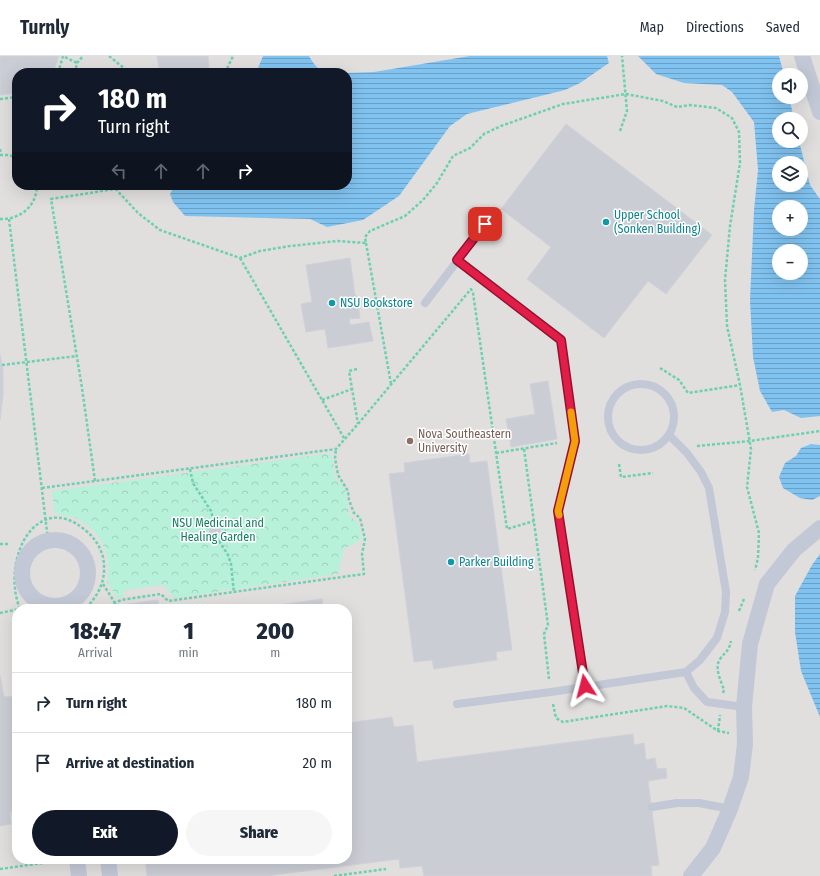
<!DOCTYPE html>
<html lang="en">
<head>
<meta charset="utf-8">
<style>
	body { margin:0; font-family:"Fira Sans Condensed",sans-serif; background:#f6f6f7; color:#1f2937; height:100vh; display:flex; flex-direction:column; font-size:15px; white-space:nowrap }
	* { box-sizing:border-box; margin:0 }
	p { font-size:13px; color:#747a83 }
	.icon { flex:none; width:22px; height:22px; fill:none; stroke:currentColor; stroke-width:2; stroke-linecap:round; stroke-linejoin:round }
	.map { position:relative; flex:1; overflow:hidden }
	.drawer { position:absolute; left:12px; top:548px; width:340px; height:260px; display:flex; flex-direction:column; background:#fff; border-radius:16px; box-shadow:0 4px 16px #0002 }
	.drawer>* { flex:none }
	.hud { position:absolute; left:12px; top:12px; width:340px; height:122px; border-radius:16px; box-shadow:0 4px 16px #0002; background:#111827; color:#fff; overflow:hidden }
	.controls { position:absolute; left:772px; top:12px; display:grid; gap:8px }
	.controls a { display:grid; place-items:center; width:36px; height:36px; border-radius:50%; background:#fff; box-shadow:0 4px 16px #0002; font-size:20px }
	.pin { position:absolute; display:grid; place-items:center; width:34px; height:34px; color:#fff; margin:-17px; border-radius:8px; box-shadow:0 2px 6px #0006 }
	.me { position:absolute; width:44px; margin:-22px; rotate:351deg; stroke-linejoin:round; filter:drop-shadow(0 0 3px #0008) }
	.turn { display:flex; align-items:center; gap:14px; height:84px; padding:0 20px; font-size:18px }
	.turn .icon { width:52px; height:52px; stroke-width:2.5 }
	.turn b { display:block; font-size:28px; line-height:34px }
	.lanes { display:flex; align-items:center; height:38px; padding:0 20px; background:#0003; justify-content:center; gap:20px; direction:ltr }
	.lanes .off { opacity:.35 }
	.eta { display:flex; justify-content:space-evenly; align-items:center; height:68px; text-align:center }
	.eta b { font-size:24px; font-weight:800; line-height:28px }
	.action { display:flex; gap:8px; margin-top:auto; padding:8px 20px }
	.action a { flex:1; height:46px; border-radius:24px; background:#111827; color:#fff; font-size:16px; font-weight:800; line-height:46px; text-align:center }
	.action a+a { background:#f6f6f7; color:#1f2937 }
	ul { padding:0; list-style:none }
	li { display:flex; align-items:center; gap:12px; height:60px; padding:0 20px; border-top:1px solid #e0e1e3 }
	li div { flex:1 }
	li b { display:block; font-size:15px }
	li em { font-style:normal }
	header { display:flex; align-items:center; gap:24px; box-sizing:border-box; height:56px; padding:0 20px; background:#fff; border-bottom:1px solid #e0e1e3 }
	header strong { font-size:19px }
	nav { display:flex; gap:22px; margin-inline-start:auto; font-size:14px }
	.map>svg:first-child { display:block }
</style>
</head>
<body>
<header>
<strong>Turnly</strong>
<nav><a>Map</a><a>Directions</a><a>Saved</a></nav>
</header>
<div class="map">
<svg width="820" height="820" viewBox="0 0 820 820">
	<defs>
		<pattern id="park-crowns" width="20" height="18" patternUnits="userSpaceOnUse"><rect width="20" height="18" fill="#b7f1d9"/><path d="M2 6a3 3 0 1 1 6 0M12 15a3 3 0 1 1 6 0" fill="none" stroke="#9fd0bc"/></pattern>
		<pattern id="water-rules" width="6" height="5" patternUnits="userSpaceOnUse"><rect width="6" height="5" fill="#81c3f0"/><path d="M0 2.5h6" fill="none" stroke="#6ba0c5"/></pattern>
	</defs>
	<rect width="100%" height="100%" fill="#f0edec"/>
	<path fill="#e1dede" fill-rule="evenodd" d="M 0,0 L 820,0 L 820,820 L 0,820 ZM 17,17 L 347,17 L 347,129 L 17,129 ZM 779,19 L 801,19 L 801,41 L 779,41 ZM 779,63 L 801,63 L 801,85 L 779,85 ZM 779,107 L 801,107 L 801,129 L 779,129 ZM 779,151 L 801,151 L 801,173 L 779,173 ZM 779,195 L 801,195 L 801,217 L 779,217 ZM 17,553 L 347,553 L 347,803 L 17,803 Z"/>
	<path fill="url(#park-crowns)" d="M 326,398 L 330,398 L 333,405 L 335,421 L 345,433 L 349,459 L 358,467 L 362,483 L 344,493 L 338,518 L 174,542 L 165,530 L 162,529 L 126,534 L 123,537 L 123,541 L 117,542 L 107,526 C 113,501 101,475 78,463 C 71,460 64,460 57,458 L 54,454 L 52,435 Z"/>
	<g fill="url(#water-rules)" fill-rule="evenodd">
		<path d="M 263,0 L 309,0 C 316,12 319,15 334,17 L 256,17 Z"/>
		<path d="M 470,0 L 607,0 L 609,7 L 580,27 L 565,34 L 467,58 L 450,70 L 399,140 L 363,164 L 327,171 L 310,163 L 185,160 L 173,146 L 170,138 L 175,129 L 347,129 L 347,17 L 374,16 Z"/>
		<path d="M 638,0 L 779,0 L 784,19 L 779,19 L 779,41 L 789,41 L 794,63 L 779,63 L 779,85 L 799,85 L 810,129 L 820,143 L 820,360 L 801,362 L 784,354 L 772,356 L 760,335 L 753,301 L 750,244 L 754,154 L 758,114 L 754,66 L 732,36 L 722,29 L 684,27 L 656,18 ZM 779,107 L 801,107 L 801,129 L 779,129 ZM 779,151 L 801,151 L 801,173 L 779,173 ZM 779,195 L 801,195 L 801,217 L 779,217 Z"/>
		<path d="M 811,388 L 820,389 L 820,440 L 812,444 L 800,442 L 783,432 L 779,421 L 785,407 L 796,400 L 801,392 Z"/>
		<path d="M 820,498 L 820,661 L 801,615 L 795,576 L 795,540 L 812,509 Z"/>
	</g>
	<g fill="#cbcdd5" stroke="#d0d1d9">
		<path d="M 0,0 L 59,0 L 53,17 L 17,17 L 17,37 L 0,39 Z"/>
		<path d="M 157,0 L 208,0 L 209,12 L 170,17 L 160,17 Z"/>
		<path d="M 566,68 L 712,179 L 666,238 L 648,225 L 604,282 L 527,223 L 551,191 L 501,153 Z"/>
		<path d="M 350,202 L 355,239 L 357,240 L 360,262 L 349,263 L 350,269 L 369,266 L 373,285 L 328,292 L 325,273 L 306,276 L 301,248 L 312,246 L 306,209 Z"/>
		<path d="M 0,298 L 3,314 L 3,339 L 0,364 Z"/>
		<path d="M 548,325 L 557,383 L 511,391 L 506,363 L 535,358 L 530,328 Z"/>
		<path d="M 469,398 L 470,407 L 487,405 L 512,594 L 496,596 L 497,604 L 434,613 L 432,604 L 414,606 L 389,418 L 405,416 L 404,407 Z"/>
		<circle cx="215" cy="476" r="6"/>
		<path d="M 322,543 L 323,553 L 248,553 Z"/>
		<path d="M 158,544 L 159,552 L 194,548 L 195,553 L 121,553 L 120,549 Z"/>
		<path d="M 0,619 L 4,641 L 16,640 L 17,648 L 17,711 L 15,712 L 17,724 L 17,756 L 10,756 L 11,768 L 0,770 Z"/>
		<path d="M 392,661 L 394,671 L 413,669 L 417,706 L 633,678 L 634,689 L 644,687 L 646,704 L 655,702 L 657,713 L 666,712 L 667,722 L 648,725 L 659,809 L 651,810 L 652,820 L 424,820 L 422,810 L 400,812 L 399,803 L 266,820 L 147,820 L 145,803 L 347,803 L 347,667 Z"/>
	</g>
	<g fill="none" stroke-linecap="round" stroke-linejoin="round">
		<g stroke="#6dd0b3" stroke-width="2.5" stroke-dasharray="3 2" stroke-linecap="butt">
			<path d="M 109,0 L 130,17"/>
			<path d="M 58,17 L 63,0 L 77,7"/>
			<path d="M 75,17 L 77,7 L 83,0"/>
			<path d="M 225,17 L 233,0"/>
			<path d="M 0,43 L 17,41"/>
			<path d="M 620,75 L 627,55 L 622,0"/>
			<path d="M 0,93 L 1,99"/>
			<path d="M 0,99 L 7,99 L 17,101"/>
			<path d="M 112,129 L 138,157 L 160,174 L 240,202 L 260,195 L 290,190 L 338,185 L 366,187 L 365,181 L 370,175 L 405,160 L 423,144 L 437,127 L 453,100 L 470,92 L 484,78 L 501,70 L 563,48 L 626,38 L 663,45 L 677,51 L 690,49 L 716,52 L 732,62 L 739,76 L 740,107 L 730,170 L 725,224 L 727,270 L 740,329 L 751,393 L 747,431 L 759,477 L 758,502 L 755,514"/>
			<path d="M 0,163 C 20,164 37,150 37,129"/>
			<path d="M 9,163 L 48,484"/>
			<path d="M 366,187 L 391,328"/>
			<path d="M 240,202 L 344,382"/>
			<path d="M 2,309 L 77,300"/>
			<path d="M 660,312 L 679,324 L 688,337 L 740,329"/>
			<path d="M 357,313 L 349,315 L 358,368"/>
			<path d="M 322,344 L 352,333"/>
			<path d="M 697,390 L 750,385 L 820,375"/>
			<path d="M 524,393 L 548,569 L 544,578 L 549,623"/>
			<path d="M 496,397 L 557,387"/>
			<path d="M 619,408 L 621,421 L 653,417"/>
			<path d="M 190,413 L 193,427 L 211,455 L 214,466"/>
			<path d="M 95,425 L 82,332 L 51,143 L 115,133"/>
			<path d="M 42,432 L 336,393 L 358,368 L 471,233 L 473,237 L 507,473 L 534,465"/>
			<circle cx="215" cy="476" r="10"/>
			<path d="M 219,485 L 228,499 L 231,508 L 234,537"/>
			<path d="M 0,488 L 8,488"/>
			<path d="M 103,528 L 115,547"/>
			<path d="M 89,550 L 93,553"/>
			<path d="M 20,553 C 0,503 37,433 85,474 C 94,481 100,490 103,501 C 107,522 100,538 85,553"/>
			<path d="M 112,553 L 115,547 L 121,544 L 161,538 L 168,545 L 364,518 L 362,498 L 365,483 L 360,462 L 354,457 L 349,444 L 348,435 L 338,419 L 335,402 L 336,393"/>
			<path d="M 739,555 L 744,543"/>
			<path d="M 0,557 L 19,553"/>
			<path d="M 723,637 L 724,634 C 721,625 714,612 720,603 C 726,595 729,595 731,585"/>
			<path d="M 553,648 L 556,662 L 563,666 L 667,650 L 684,652 L 718,675 L 729,677"/>
			<path d="M 718,675 L 720,659"/>
			<path d="M 0,813 L 57,805"/>
			<path d="M 334,820 L 386,813"/>
		</g>
		<g stroke="#c2c8d5" stroke-width="8">
			<path d="M 457,204 L 561,284 L 575,385 L 558,455 L 585,630"/>
			<path d="M 425,247 L 485,169"/>
			<circle cx="641" cy="361" r="33"/>
			<path d="M 669,379 L 687,397 L 701,416 L 709,432 L 726,536 L 725,556 L 717,582 L 700,604 L 686,616 L 694,632 L 707,646 L 744,651"/>
			<path d="M 457,648 L 551,636 L 686,616"/>
			<path d="M 652,751 L 677,747 L 699,747 L 730,753"/>
		</g>
		<g stroke="#c2c8d5" stroke-width="16">
			<path d="M 802,0 L 820,56"/>
			<circle cx="55" cy="517" r="33"/>
			<path d="M 77,803 L 79,820"/>
			<path d="M 108,803 L 110,820"/>
			<path d="M 691,820 L 713,792 L 730,753 L 741,721 L 745,688 L 744,651 L 750,588 L 767,528 L 794,494 L 820,472"/>
		</g>
	</g>
	<g fill="none" stroke-linecap="round" stroke-linejoin="round">
		<defs>
			<path id="route" d="M 485,168 L 457,204 L 561,284 L 575,385 L 558,455 L 585,630"/>
		</defs>
		<use href="#route" stroke="#92132f" stroke-width="10"/>
		<use href="#route" stroke="#e11d48" stroke-width="7"/>
		<path stroke="#f59e0b" stroke-width="7" d="M 559,459 L 558,455 L 575,385 L 571,356"/>
	</g>
	<g fill="#0f9aa8" stroke="#fff" stroke-width="1.5">
		<circle cx="606" cy="166" r="4"/>
		<circle cx="332" cy="247" r="4"/>
		<circle cx="451" cy="506" r="4"/>
	</g>
	<circle fill="#8d6e63" stroke="#fff" stroke-width="1.5" cx="410" cy="385" r="4"/>
	<g text-anchor="middle" stroke-width="3" stroke-linejoin="round" paint-order="stroke">
		<g font-size="12" fill="#0d838f" stroke="#fff" text-anchor="start">
			<text x="614" y="163">Upper School<tspan x="614" dy="14">(Sonken Building)</tspan></text>
			<text x="340" y="251">NSU Bookstore</text>
			<text x="459" y="510">Parker Building</text>
		</g>
		<g font-size="12" fill="#785e54" stroke="#fff" text-anchor="start">
			<text x="418" y="382">Nova Southeastern<tspan x="418" dy="14">University</tspan></text>
		</g>
		<g font-size="12" fill="#117f5f" stroke="#fff">
			<text x="218" y="471">NSU Medicinal and<tspan x="218" dy="14">Healing Garden</tspan></text>
		</g>
	</g>
</svg>
<div class="controls">
<a><svg class="icon" aria-label="sound" viewBox="0 0 24 24"><path d="M4 9h4l5-4v14l-5-4H4zM17 9q2 3 0 6"/></svg></a>
<a><svg class="icon" aria-label="search" viewBox="0 0 24 24"><circle cx="10" cy="10" r="6"/><path d="M15 15l6 6"/></svg></a>
<a><svg class="icon" aria-label="layers" viewBox="0 0 24 24"><path d="M12 4l9 5-9 5-9-5zM3 14l9 5 9-5"/></svg></a>
<a>+</a>
<a>−</a>
</div>
<div class="pin" style="left:485px;top:168px;background:#d93025"><svg class="icon" aria-label="arrive" viewBox="0 0 24 24"><path d="M6 21V4h12l-3 4 3 4H6"/></svg></div>
<svg class="me" style="left:585px;top:630px" viewBox="-20 -20 40 40"><path d="M0-17L14 15 0 8-14 15z" fill="#e11d48" stroke="#fff" stroke-width="4"/></svg>
<div class="hud">
<div class="turn"><svg class="icon" aria-label="right" viewBox="0 0 24 24"><path d="M7 20v-9h11M14 6l5 5-5 5"/></svg><div><b>180 m</b>Turn right</div></div>
<div class="lanes"><svg class="icon off" aria-label="left" viewBox="0 0 24 24"><path d="M17 20v-9H6M10 6l-5 5 5 5"/></svg><svg class="icon off" aria-label="ahead" viewBox="0 0 24 24"><path d="M12 20V5M6 11l6-6 6 6"/></svg><svg class="icon off" aria-label="ahead" viewBox="0 0 24 24"><path d="M12 20V5M6 11l6-6 6 6"/></svg><svg class="icon" aria-label="right" viewBox="0 0 24 24"><path d="M7 20v-9h11M14 6l5 5-5 5"/></svg></div>
</div>
<section class="drawer">
<div class="eta">
<div><b>18:47</b><p>Arrival</p></div>
<div><b>1</b><p>min</p></div>
<div><b>200</b><p>m</p></div>
</div>
<ul>
<li><svg class="icon" aria-label="right" viewBox="0 0 24 24"><path d="M7 20v-9h11M14 6l5 5-5 5"/></svg><div><b>Turn right</b></div><em>180 m</em></li>
<li><svg class="icon" aria-label="arrive" viewBox="0 0 24 24"><path d="M6 21V4h12l-3 4 3 4H6"/></svg><div><b>Arrive at destination</b></div><em>20 m</em></li>
</ul>
<div class="action"><a>Exit</a><a>Share</a></div>
</section>
</div>
</body>
</html>
